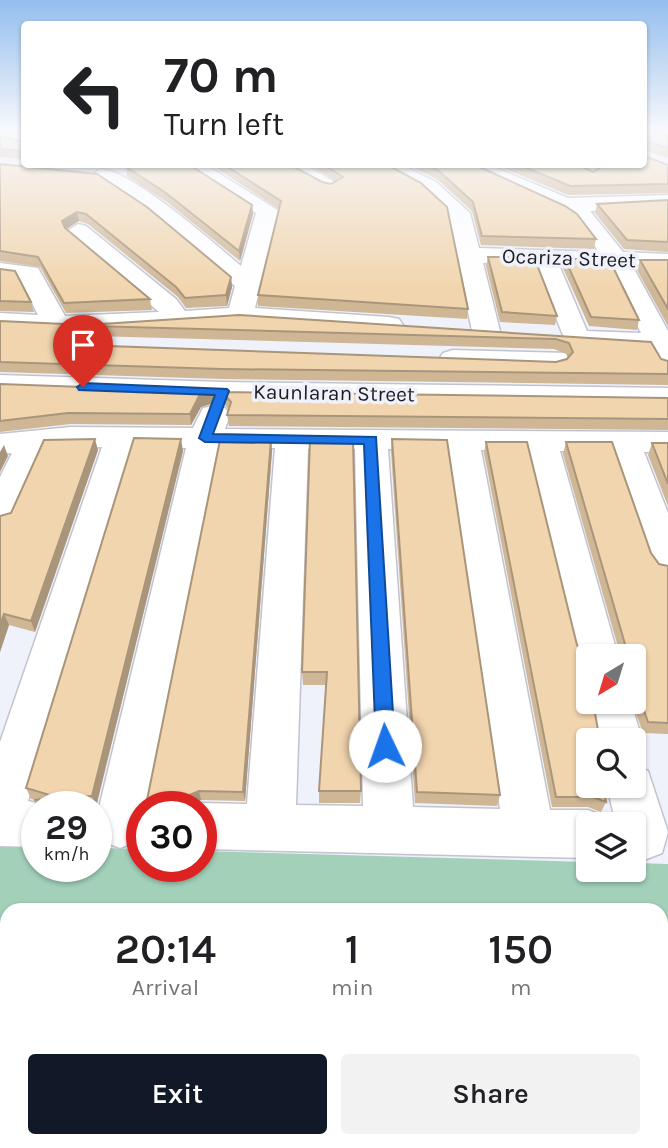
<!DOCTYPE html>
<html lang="en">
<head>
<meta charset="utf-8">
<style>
	body { margin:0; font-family:Karla,sans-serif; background:#f2f2f2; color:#202124; height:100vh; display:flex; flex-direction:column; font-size:26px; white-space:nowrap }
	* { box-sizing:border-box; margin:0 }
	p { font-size:23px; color:#757577 }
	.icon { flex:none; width:38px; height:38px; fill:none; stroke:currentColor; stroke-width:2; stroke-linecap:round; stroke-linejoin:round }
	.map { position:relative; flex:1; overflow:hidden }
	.drawer { position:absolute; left:0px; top:903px; width:668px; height:245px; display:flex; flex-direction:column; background:#fff; border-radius:21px 21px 0 0; box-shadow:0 2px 5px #0004 }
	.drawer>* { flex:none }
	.hud { position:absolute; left:21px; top:21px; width:626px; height:147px; border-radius:7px; box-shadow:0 2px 5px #0004; background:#fff; color:#202124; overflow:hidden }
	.needle { width:46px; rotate:218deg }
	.tools { position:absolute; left:576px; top:644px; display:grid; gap:14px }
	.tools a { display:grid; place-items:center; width:70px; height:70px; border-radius:7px; background:#fff; box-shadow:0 2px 5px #0004; font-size:35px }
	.speed { position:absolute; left:21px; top:791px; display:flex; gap:14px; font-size:35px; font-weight:700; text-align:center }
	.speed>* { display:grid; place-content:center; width:91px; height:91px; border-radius:50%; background:#fff; box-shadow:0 2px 5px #0004; line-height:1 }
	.speed small { font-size:18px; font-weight:400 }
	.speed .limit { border:10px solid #d22; background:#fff; color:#111 }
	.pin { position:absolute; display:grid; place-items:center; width:60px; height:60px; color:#fff; margin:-72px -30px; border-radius:50% 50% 50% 0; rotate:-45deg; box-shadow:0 0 7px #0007 }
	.pin .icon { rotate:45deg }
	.me { position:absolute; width:77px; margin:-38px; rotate:357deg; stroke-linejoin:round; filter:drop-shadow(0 0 5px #0008) }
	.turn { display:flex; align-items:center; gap:24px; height:147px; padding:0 28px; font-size:32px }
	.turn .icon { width:91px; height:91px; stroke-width:2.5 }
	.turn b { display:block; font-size:49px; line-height:60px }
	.eta { display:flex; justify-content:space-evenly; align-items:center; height:119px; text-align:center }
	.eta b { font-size:42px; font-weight:600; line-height:49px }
	.action { display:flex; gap:14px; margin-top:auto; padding:14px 28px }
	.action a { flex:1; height:80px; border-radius:7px; background:#111827; color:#fff; font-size:28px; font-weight:600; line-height:80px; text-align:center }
	.action a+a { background:#f2f2f2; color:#202124 }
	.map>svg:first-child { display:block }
</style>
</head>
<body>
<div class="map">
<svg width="668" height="1148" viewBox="0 0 668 1148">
	<rect width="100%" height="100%" fill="#eff1fb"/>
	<path fill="#a2d0b9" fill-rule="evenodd" d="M 0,845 L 37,846 L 37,866 L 96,866 L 96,848 L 142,849 L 142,866 L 201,866 L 201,851 L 588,862 L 588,870 L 634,870 L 634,863 L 668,864 L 668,1148 L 0,1148 ZM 7,910 L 662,910 L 662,1141 L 7,1141 Z"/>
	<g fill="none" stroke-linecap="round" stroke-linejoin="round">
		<defs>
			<g id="minor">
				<path d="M 179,164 L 204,164 L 279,211 L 255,308 L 389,317 L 399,319 L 403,325 L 399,331 L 389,333 L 240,323 L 88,333 L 0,329 L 0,313 L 38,315 L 20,279 L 0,277 L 0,263 L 38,268 L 65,316 L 159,312 L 70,236 L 67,231 L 78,224 L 86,226 L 176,299 L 185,311 L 229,308 L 235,286 L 150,214 L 95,174 L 98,170 C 124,163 217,246 241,266 L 256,213 Z"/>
				<path d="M 276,164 L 303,164 L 340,185 L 330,191 L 323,189 Z"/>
				<path d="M 373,164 L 400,164 L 436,182 L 470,213 L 479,248 L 599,252 L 577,222 L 564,213 L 458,164 L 486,164 L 568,198 L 668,195 L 668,207 L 590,211 L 623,252 L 668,254 L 668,268 L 633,267 L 668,331 L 668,370 L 658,367 L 649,350 L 567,345 L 534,264 L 483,263 L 500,331 L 496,337 L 476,337 L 472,331 L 448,215 L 422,190 ZM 559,265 L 608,266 L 641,333 L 587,331 Z"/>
				<path d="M 453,350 L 610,354 L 620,357 L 624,363 L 620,369 L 610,372 L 443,365 L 439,359 L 443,353 Z"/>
				<path d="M 0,375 L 223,382 L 668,388 L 668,406 L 223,400 L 0,393 Z"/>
				<path d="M 214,406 L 225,408 L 230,415 L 225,429 L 668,432 L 668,452 L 644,452 L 668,513 L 668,576 L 655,573 L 649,563 L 611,451 L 560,451 L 618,656 L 588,656 L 588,670 L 582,668 L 576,656 L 527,451 L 481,450 L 550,810 L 588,810 L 606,817 L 609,824 L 588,824 L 588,858 L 201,849 L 201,807 L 190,807 L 201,803 L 247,804 L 275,448 L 219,448 L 149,807 L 142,807 L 142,832 L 138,841 L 120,848 L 102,841 L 96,820 L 186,448 L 135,447 L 28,801 L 53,807 L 37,807 L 37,847 L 0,846 L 0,742 L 102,447 L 46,449 L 18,515 L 13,523 L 0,527 L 0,477 L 12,453 L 0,454 L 0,434 L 71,427 L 193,428 L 203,408 ZM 308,449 L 355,449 L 363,806 L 296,805 ZM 388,449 L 448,450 L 500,809 L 413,807 Z"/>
				<path d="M 588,700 L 631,702 L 642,740 L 635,754 L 634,740 L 596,740 Z"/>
				<path d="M 634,765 L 648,771 L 668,832 L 662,853 L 644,860 L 634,856 L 634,824 L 616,824 L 607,786 L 634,786 Z"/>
			</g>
		</defs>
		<use href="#minor" stroke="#c2c3ce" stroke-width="3"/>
		<use href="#minor" fill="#fff" fill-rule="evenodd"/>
	</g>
	<g fill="#cfb796" fill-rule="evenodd">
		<path d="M 4,130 L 24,130 L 24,159 L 0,157 L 0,158 L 0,136 L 23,142 L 24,136 Z"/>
		<path d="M 644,130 L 668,135 L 668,158 L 644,150 Z"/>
		<path d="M 0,164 L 231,277 L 232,287 L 227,306 L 186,308 L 178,297 L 88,224 L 79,221 L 67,229 L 150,299 L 152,310 L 66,313 L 40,267 L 0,261 Z"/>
		<path d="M 210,164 L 289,164 L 322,182 L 331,184 L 335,181 L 309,164 L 386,164 L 468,309 L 467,319 L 258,306 L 258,295 L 279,209 Z"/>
		<path d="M 407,164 L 473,164 L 596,239 L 594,249 L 481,245 L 472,211 L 438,180 Z"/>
		<path d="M 494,164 L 577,164 L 593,172 L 599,169 L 595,164 L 668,165 L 668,193 L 568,195 Z"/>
		<path d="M 126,167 L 252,205 L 253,214 L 240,261 L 167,202 L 127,176 Z"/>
		<path d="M 668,200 L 668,252 L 624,249 L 595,213 L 597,204 Z"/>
		<path d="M 488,257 L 557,316 L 555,325 L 500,322 L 486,266 Z"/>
		<path d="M 565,259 L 639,320 L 637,330 L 589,326 L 563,268 Z"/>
		<path d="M 640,260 L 668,260 L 668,326 L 637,270 Z"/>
		<path d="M 0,269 L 31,302 L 34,312 L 0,311 Z"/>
		<path d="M 0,321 L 86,325 L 651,342 L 661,359 L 668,361 L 668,385 L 223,379 L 0,372 ZM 93,336 L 554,349 L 566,354 L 568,358 L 556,362 L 80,345 L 79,343 L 82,338 Z"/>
		<path d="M 0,384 L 222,392 L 668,398 L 668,430 L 229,426 L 227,415 L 229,410 L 225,405 L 214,403 L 201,407 L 191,425 L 71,424 L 0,432 Z"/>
		<path d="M 310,438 L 361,791 L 360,803 L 319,803 L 319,791 L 326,685 L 303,685 L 302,672 Z"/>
		<path d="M 392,439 L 500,795 L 497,806 L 415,803 L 391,452 Z"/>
		<path d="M 486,442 L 584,658 L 588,740 L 606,802 L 601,812 L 588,807 L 552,807 L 484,453 Z"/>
		<path d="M 566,442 L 659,564 L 668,566 L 668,734 L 643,733 L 632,702 L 634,702 L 634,656 L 592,656 L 595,647 L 618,647 L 563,454 Z"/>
		<path d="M 652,443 L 668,443 L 668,506 L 648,455 Z"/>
		<path d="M 98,450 L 35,632 L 9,625 L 0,652 L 0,516 L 11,513 Z"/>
		<path d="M 183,451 L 96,807 L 37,807 L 34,800 L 36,800 L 31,799 L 26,788 Z"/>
		<path d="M 272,451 L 245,801 L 201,800 L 188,807 L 150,807 L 147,800 Z"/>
	</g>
	<g fill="#a9957a">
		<path d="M 252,205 L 253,214 L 240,261 L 239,251 Z"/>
		<path d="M 77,212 L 79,221 L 64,230 L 62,221 Z"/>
		<path d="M 231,277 L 232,287 L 227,306 L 226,295 Z"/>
		<path d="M 91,326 L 93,336 L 82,338 L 77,346 L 74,335 L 80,328 Z"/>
		<path d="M 213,392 L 214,403 L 201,407 L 191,425 L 190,414 L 199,396 Z"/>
		<path d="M 95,439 L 98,450 L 35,632 L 31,621 Z"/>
		<path d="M 181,439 L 183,451 L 96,807 L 92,796 Z"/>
		<path d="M 271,440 L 272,451 L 245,801 L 243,792 Z"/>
		<path d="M 4,445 L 8,456 L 0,472 L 0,452 Z"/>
		<path d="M 4,614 L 9,625 L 0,652 L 0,625 Z"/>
		<path d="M 199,791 L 201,800 L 188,807 L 185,797 Z"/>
	</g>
	<g fill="#f1d5ae" stroke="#a9957a" stroke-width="2" fill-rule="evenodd">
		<path d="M 24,130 L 24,151 L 0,149 L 0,136 L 23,142 Z"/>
		<path d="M 644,130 L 652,130 L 668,135 L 668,148 L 645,141 L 644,146 Z"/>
		<path d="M 644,156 L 668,165 L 668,184 L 570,186 L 517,164 L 577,164 L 593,172 L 606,164 L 644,164 Z"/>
		<path d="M 0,164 L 97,174 L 147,207 L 231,277 L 226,295 L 185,298 L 176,287 L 86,214 L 77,212 L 62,221 L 65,228 L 150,299 L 64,303 L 38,257 L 0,251 Z"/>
		<path d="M 132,164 L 188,164 L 252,205 L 239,251 L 166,193 L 126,167 Z"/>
		<path d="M 223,164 L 289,164 L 322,182 L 331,184 L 343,177 L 323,164 L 386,164 L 421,183 L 447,207 L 468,309 L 258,295 L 281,201 Z"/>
		<path d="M 425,164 L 473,164 L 565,206 L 577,214 L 596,239 L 482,236 L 473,202 L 439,171 Z"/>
		<path d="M 668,200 L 668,242 L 627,240 L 597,204 Z"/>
		<path d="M 488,257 L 534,257 L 557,316 L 502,312 Z"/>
		<path d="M 565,259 L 609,259 L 639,320 L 591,317 Z"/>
		<path d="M 640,260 L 668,260 L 668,309 Z"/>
		<path d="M 0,269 L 15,271 L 31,302 L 0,301 Z"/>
		<path d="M 239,315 L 651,342 L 661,359 L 668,361 L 668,374 L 222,369 L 0,362 L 0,321 L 86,325 ZM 91,326 L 556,339 L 569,343 L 573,352 L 567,359 L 556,362 L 80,345 L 74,335 L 80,328 Z"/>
		<path d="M 0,384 L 222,392 L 668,398 L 668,419 L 227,415 L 231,402 L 224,394 L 213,392 L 199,396 L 190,414 L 68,413 L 0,421 Z"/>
		<path d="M 134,438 L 181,439 L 92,796 L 34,800 L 48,799 L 50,795 L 26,788 Z"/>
		<path d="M 310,438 L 353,438 L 361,791 L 319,791 L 327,672 L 302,672 Z"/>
		<path d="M 95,439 L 31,621 L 4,614 L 0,625 L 0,516 L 11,513 L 44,440 Z"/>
		<path d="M 392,439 L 447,440 L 500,795 L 417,792 Z"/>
		<path d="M 220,440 L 271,440 L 243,792 L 199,791 L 185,797 L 147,800 Z"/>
		<path d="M 486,442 L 527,442 L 577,645 L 584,658 L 588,660 L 588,702 L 593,702 L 598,730 L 608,732 L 610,740 L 588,740 L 588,786 L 603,786 L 606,802 L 593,797 L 556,797 Z"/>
		<path d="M 566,442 L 612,442 L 651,553 L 659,564 L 668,566 L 668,723 L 648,722 L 636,688 L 634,688 L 634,656 L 595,656 L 595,647 L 622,647 L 625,644 Z"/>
		<path d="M 652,443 L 668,443 L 668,484 Z"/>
	</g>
	<linearGradient id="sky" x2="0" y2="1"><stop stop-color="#94beed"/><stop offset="0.45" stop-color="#f8f9fd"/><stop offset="1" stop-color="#f8f9fd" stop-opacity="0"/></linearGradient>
	<rect width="668" height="290" fill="url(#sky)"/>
	<path fill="#1a73e8" stroke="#114b97" stroke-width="2" d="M 83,383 L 227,389 L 229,391 L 213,434 L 376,437 L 395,746 L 392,752 L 379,752 L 376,746 L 364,444 L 205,442 L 199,438 L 215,395 L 79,390 L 77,387 Z"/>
	<g text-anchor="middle" stroke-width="7" stroke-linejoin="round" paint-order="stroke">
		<g font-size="21" fill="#1d1d21" stroke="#eff1fb">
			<text transform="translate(569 258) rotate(2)" y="7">Ocariza Street</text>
			<text transform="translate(334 393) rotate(1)" y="7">Kaunlaran Street</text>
		</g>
	</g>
</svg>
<div class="tools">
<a><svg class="needle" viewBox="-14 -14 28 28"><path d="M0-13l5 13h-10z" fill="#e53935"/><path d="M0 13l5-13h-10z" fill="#757577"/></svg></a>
<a><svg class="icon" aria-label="search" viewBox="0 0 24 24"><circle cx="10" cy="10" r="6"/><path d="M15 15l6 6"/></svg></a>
<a><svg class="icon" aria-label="layers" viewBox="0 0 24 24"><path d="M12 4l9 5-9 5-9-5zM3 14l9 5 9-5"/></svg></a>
</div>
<div class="speed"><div>29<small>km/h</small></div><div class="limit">30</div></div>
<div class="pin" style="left:83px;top:387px;background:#d93025"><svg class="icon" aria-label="arrive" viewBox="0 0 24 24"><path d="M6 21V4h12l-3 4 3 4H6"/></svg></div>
<svg class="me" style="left:385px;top:746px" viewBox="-20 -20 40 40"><circle r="19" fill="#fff"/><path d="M0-13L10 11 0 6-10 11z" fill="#1a73e8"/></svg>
<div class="hud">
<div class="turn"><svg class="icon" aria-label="left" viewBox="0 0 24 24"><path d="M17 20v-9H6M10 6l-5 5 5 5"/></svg><div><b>70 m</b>Turn left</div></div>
</div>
<section class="drawer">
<div class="eta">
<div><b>20:14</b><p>Arrival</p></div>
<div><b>1</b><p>min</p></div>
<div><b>150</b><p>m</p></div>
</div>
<div class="action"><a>Exit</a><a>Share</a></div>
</section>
</div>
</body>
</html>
